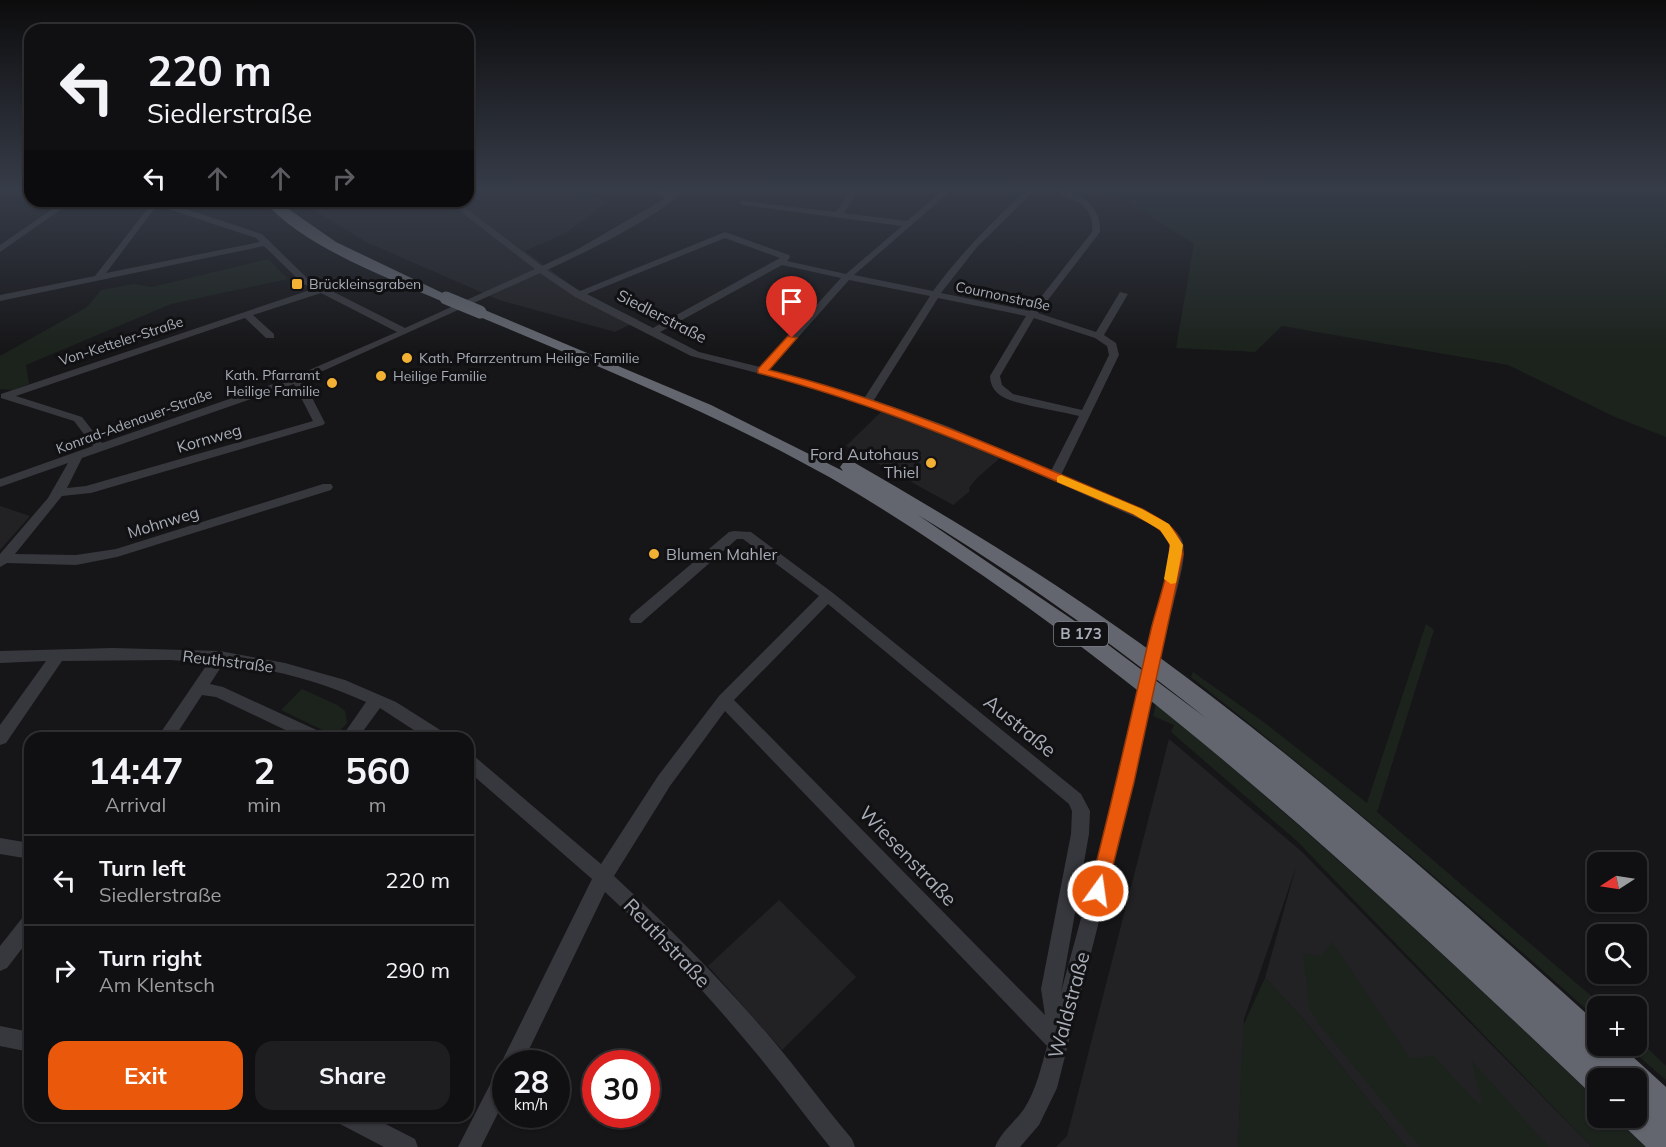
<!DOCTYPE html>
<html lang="en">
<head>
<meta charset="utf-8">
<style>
	body { margin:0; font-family:Mulish,sans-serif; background:#1e1e20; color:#f1f3f6; height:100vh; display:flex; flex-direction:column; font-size:22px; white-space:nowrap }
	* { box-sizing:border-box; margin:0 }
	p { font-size:20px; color:#9c9d9f }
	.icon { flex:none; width:33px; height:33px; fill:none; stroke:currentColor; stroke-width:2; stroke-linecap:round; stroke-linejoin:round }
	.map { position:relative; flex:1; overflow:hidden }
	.side { position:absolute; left:24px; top:732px; width:450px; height:390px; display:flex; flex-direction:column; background:#101012; border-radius:18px; box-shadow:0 2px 4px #0004,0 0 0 2px #303032 }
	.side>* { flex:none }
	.hud { position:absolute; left:24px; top:24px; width:450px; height:183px; border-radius:18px; box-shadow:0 2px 4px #0004,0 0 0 2px #303032; background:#101012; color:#f1f3f6; overflow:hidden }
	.needle { width:39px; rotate:258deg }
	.fabs { position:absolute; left:1587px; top:852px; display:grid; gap:12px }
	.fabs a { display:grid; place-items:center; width:60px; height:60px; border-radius:12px; background:#101012; box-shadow:0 2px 4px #0004,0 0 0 2px #303032; font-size:30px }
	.speed { position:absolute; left:492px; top:1050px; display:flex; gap:12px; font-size:30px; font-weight:700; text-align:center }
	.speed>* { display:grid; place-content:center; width:78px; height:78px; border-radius:50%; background:#101012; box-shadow:0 2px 4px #0004,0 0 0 2px #303032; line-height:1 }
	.speed small { font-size:15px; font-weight:400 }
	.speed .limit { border:9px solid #d22; background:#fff; color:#111 }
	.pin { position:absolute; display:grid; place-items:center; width:51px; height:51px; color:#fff; margin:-62px -26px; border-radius:50% 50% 50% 0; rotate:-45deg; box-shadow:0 0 6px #0007 }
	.pin .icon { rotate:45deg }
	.me { position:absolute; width:66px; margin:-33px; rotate:14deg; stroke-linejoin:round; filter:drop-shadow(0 0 4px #0008) }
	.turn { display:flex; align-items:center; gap:21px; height:126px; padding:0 24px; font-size:27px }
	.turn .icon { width:78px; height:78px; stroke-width:2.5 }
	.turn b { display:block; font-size:42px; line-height:51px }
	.lanes { display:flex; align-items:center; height:57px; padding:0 24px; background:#0003; justify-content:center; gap:30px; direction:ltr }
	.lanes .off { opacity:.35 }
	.eta { display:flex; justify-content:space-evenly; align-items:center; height:102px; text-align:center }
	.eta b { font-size:36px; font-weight:700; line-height:42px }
	.primary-button { display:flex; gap:12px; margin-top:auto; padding:12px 24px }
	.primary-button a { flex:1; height:69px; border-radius:18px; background:#ea580c; color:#fff; font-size:24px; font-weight:700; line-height:69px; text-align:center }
	.primary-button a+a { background:#1e1e20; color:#f1f3f6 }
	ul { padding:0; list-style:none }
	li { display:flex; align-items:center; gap:18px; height:90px; padding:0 24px; border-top:2px solid #303032 }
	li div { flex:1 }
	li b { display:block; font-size:22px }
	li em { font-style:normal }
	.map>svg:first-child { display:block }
</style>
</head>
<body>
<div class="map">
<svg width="1666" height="1147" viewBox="0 0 1666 1147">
	<rect width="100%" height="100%" fill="#161618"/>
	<g fill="#222225">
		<path d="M 468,189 L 572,189 L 607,202 L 566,233 L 525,251 L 584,295 L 639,320 L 615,332 L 499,300 L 366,242 L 300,201 L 468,201 Z"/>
		<path d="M 882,411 L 972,445 L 1000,458 L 977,478 L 969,488 L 970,491 L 953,505 L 846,446 Z"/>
		<path d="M 0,506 L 30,516 L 0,550 Z"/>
		<path d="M 1169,739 L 1301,851 L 1592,1147 L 1406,1147 L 1305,1021 L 1265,978 L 1296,867 L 1244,1019 L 1238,1147 L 1056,1147 L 1067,1136 Z"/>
		<path d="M 779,900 L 856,977 L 782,1050 L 708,966 Z"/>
	</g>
	<g fill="#1c231d">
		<path d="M 1108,189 L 1666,189 L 1666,437 L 1615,417 L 1508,365 L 1282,326 L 1255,352 L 1176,348 L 1194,244 Z"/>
		<path d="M 268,259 L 288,279 L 171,304 L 26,365 L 29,384 L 13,390 L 0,389 L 0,356 L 87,307 L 101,290 L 134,284 L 152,287 Z"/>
		<path d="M 1426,624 L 1434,630 L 1377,812 L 1603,1006 L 1598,1006 L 1597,1019 C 1465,900 1330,787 1191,677 L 1193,672 L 1265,723 L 1367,803 Z"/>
		<path d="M 302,689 L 337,705 L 345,711 L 347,723 L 335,736 L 281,710 Z"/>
		<path d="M 1156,704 C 1309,830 1454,963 1597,1100 L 1598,1118 L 1615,1118 L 1646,1147 L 1592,1147 L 1297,841 L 1171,732 L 1174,725 L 1153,716 Z"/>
		<path d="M 1332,942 L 1410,1058 L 1434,1056 L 1483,1109 L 1472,1061 L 1549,1147 L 1420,1147 L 1318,1023 L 1309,1007 L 1303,953 L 1322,956 Z"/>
		<path d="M 1265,978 L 1305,1021 L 1406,1147 L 1238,1147 L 1243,1026 Z"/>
		<path d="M 1637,1038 L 1666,1066 L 1666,1080 L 1627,1046 L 1636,1046 Z"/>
	</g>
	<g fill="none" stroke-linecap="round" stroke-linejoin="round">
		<path stroke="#2c353c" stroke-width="2" d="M 0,192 L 4,189"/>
		<g fill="#37383d" fill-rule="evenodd">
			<path d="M 647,189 L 658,189 L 670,194 L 676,189 L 685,189 C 656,219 588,251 547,270 L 580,291 L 725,232 L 789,255 L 790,257 L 787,261 L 846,274 L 902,226 L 743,205 L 739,203 L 743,201 L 836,212 L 851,189 L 859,189 L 844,213 L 907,221 L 944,189 L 953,189 L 854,275 L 933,291 C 961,253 993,221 1027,189 L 1036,189 L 977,247 L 941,293 L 1030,311 L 1092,232 C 1095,202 1072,202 1053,189 C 1078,189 1102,206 1100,232 L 1038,313 L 1096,332 L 1120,292 L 1128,294 L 1104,335 L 1116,343 L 1119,355 L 1061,475 C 1087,487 1172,516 1182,540 C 1187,553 1181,572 1178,586 C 1174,600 1171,617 1164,630 L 1154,630 L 1152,626 C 1158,605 1176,562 1169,542 C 1167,534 1159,529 1153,525 L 939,430 L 894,413 L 824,390 L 691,356 L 575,297 L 540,273 L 303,380 L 325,423 L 323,425 L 91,493 L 62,496 L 15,554 L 76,555 L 116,549 L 323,484 L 331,484 L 333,487 L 331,490 L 117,557 L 76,565 L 7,563 L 0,567 L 0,554 L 48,498 L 68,463 L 0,487 L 0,479 L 93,446 L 74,421 L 1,398 L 1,394 L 313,289 L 302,283 L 264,246 L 0,301 L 0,295 L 95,276 L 152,203 L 149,201 L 161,201 L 262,234 L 308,279 L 405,328 L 535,269 L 447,201 L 456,201 L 542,266 L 578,249 L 666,198 ZM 159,206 L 256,238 L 260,242 L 106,273 L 155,208 ZM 725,238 L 780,258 L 653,328 L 587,294 ZM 782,265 L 841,278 L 760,367 L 699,352 L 660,332 ZM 849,280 L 930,296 L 865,397 L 769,370 ZM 321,293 L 397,332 L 293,377 L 102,443 L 82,417 L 16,396 L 245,318 L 266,338 L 274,338 L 274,334 L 253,315 ZM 938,298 L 1026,316 L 990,376 C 990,386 996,394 1005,398 C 1022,406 1059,411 1079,416 L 1051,471 L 947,426 L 874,400 ZM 1034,318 L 1095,338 L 1107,346 L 1109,355 L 1082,410 L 1013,394 L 1002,385 L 1000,376 ZM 294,384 L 313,421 L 86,486 L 67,488 L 82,458 Z"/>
			<path d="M 64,201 L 73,201 L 0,252 L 0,245 Z"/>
			<path d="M 734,531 L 751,532 L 833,593 L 1081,794 L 1090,811 L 1089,834 L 1061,992 L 1118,782 L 1133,709 L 1136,705 L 1141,703 L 1146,705 L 1149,709 L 1134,782 L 1057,1088 L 1039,1125 L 1020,1147 L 995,1147 C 1001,1132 1015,1122 1024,1109 C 1036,1090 1041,1068 1047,1046 L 725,711 L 670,786 L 614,876 C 669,927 722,981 771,1038 C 799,1071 824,1106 852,1139 L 855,1147 L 830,1147 C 805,1116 782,1084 756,1053 C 709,996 659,942 605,892 L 522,1064 L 506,1064 L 506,1097 L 481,1147 L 458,1147 L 499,1067 L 501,1065 L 504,1057 L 592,879 L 468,771 L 468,754 L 474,756 L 601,864 L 658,776 L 719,696 L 819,596 L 743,539 L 737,539 L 641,623 L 631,623 L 629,619 L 631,615 L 729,532 ZM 828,604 L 1069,804 L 1072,811 L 1071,834 L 1041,989 L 1045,1015 L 734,700 Z"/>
			<path d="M 113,648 L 220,651 L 285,663 L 345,680 L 382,696 L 396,702 L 445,733 L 447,738 L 426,738 L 380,708 L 358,738 L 341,738 L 366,702 C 321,682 273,668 223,664 L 210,684 L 223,687 L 323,733 L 325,738 L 302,738 L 216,697 L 202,695 L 174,738 L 157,738 L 208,663 L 171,660 L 62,661 L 6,743 L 0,745 L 0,725 L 46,661 L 0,663 L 0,651 Z"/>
			<path d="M 0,838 L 30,843 L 30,859 L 0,854 Z"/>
			<path d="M 30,914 L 30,938 L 7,968 L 0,971 L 0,946 L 23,917 Z"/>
			<path d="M 0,1026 L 30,1032 L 30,1052 L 0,1046 Z"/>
			<path d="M 337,1116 L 370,1116 L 415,1139 L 418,1147 L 384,1147 L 340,1124 Z"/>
		</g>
		<g fill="#63666e" fill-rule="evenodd">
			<path d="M 264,201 L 277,201 L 336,242 L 453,298 L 446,302 L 441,301 C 388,278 302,246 264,201 Z"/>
			<path d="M 480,308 L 711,405 L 843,471 L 840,467 L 843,463 L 855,463 C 936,510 1017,558 1094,611 C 1270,732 1439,880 1598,1024 L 1598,1046 L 1621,1046 L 1666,1087 L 1666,1147 L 1646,1147 L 1625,1127 L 1621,1118 L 1636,1118 L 1636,1078 L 1598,1078 L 1598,1094 L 1587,1090 C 1408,920 1227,751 1026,606 C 963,561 898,517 831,478 C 717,414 595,365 475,315 L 473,312 L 475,309 ZM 918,515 C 1019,576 1114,645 1206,718 L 1091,632 Z"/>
		</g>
		<path stroke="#37383d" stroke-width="15" d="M 1141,709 L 1159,626"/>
		<path stroke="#63666e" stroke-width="13" d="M 446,298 L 480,312"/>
	</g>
	<linearGradient id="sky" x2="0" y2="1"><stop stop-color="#0c0c0d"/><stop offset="0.54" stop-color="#363c48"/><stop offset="1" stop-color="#363c48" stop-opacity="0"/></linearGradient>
	<rect width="1666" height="350" fill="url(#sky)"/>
	<path fill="#ea580c" stroke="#983908" stroke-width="1.5" d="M 788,336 L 797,338 L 769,370 C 899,402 1019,457 1142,509 C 1163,521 1181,527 1183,554 L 1134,782 L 1105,897 L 1098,900 L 1092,897 L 1089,891 C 1112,804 1131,717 1151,630 C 1155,611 1175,557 1169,541 C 1163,528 1145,521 1133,514 C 1009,461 889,407 758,373 L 758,369 Z"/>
	<path fill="#f59e0b" d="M 1061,475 L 1142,509 L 1169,524 L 1183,545 L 1176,583 L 1171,584 L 1164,579 L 1170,545 L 1160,530 L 1133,514 L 1057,482 L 1057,477 Z"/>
	<g fill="#f2b134" stroke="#111113" stroke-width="2">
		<rect x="291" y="278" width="12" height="12" rx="3"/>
		<circle cx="407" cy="358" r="6"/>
		<circle cx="381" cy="376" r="6"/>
		<circle cx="332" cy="383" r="6"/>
		<circle cx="931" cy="463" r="6"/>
		<circle cx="654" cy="554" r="6"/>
	</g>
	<g text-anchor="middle" stroke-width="6" stroke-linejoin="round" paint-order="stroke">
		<g font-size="14" fill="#a8adb8" stroke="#111113" text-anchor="start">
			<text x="309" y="289">Brückleinsgraben</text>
			<text x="419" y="363">Kath. Pfarrzentrum Heilige Familie</text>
			<text x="320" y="380" text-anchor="end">Kath. Pfarramt<tspan x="320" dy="16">Heilige Familie</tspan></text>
			<text x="393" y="381">Heilige Familie</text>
		</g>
		<g font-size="14" fill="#a8adb8" stroke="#111113">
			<text transform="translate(1003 296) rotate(12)" y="5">Cournonstraße</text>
			<text transform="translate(121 341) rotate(-18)" y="5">Von-Ketteler-Straße</text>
			<text transform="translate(134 421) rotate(-20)" y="5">Konrad-Adenauer-Straße</text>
		</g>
		<rect fill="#111113" stroke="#7b7e86" stroke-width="1.5" x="1054" y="622" width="54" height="24" rx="4.5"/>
		<g font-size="15" font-weight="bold" fill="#a8adb8">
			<text x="1081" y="639">B 173</text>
		</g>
		<g font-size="16" fill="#a8adb8" stroke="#111113">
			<text transform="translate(662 316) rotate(27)" y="6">Siedlerstraße</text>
			<text transform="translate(209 438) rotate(-16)" y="6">Kornweg</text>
			<text transform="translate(163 522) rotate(-17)" y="6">Mohnweg</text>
			<text transform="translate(228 661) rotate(7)" y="6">Reuthstraße</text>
		</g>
		<g font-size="16" fill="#a8adb8" stroke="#111113" text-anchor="end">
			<text x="919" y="460">Ford Autohaus<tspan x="919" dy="18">Thiel</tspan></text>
			<text x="666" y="560" text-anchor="start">Blumen Mahler</text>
		</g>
		<g font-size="20" fill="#a8adb8" stroke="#111113">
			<text transform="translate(1020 726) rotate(39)" y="7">Austraße</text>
			<text transform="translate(908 856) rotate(46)" y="7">Wiesenstraße</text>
			<text transform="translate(667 943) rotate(46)" y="7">Reuthstraße</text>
			<text transform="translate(1069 1005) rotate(-75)" y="7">Waldstraße</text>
		</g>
	</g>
</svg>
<div class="fabs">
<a><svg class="needle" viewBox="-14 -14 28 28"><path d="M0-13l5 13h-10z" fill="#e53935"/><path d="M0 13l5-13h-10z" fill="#9c9d9f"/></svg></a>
<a><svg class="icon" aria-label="search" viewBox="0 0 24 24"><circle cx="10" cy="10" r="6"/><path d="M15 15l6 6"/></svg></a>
<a>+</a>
<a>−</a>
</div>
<div class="speed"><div>28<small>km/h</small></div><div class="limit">30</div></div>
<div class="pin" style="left:792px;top:338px;background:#d93025"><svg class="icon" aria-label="arrive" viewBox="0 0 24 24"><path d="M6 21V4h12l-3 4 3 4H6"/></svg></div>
<svg class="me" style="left:1098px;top:891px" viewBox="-20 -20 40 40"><circle r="17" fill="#ea580c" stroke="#fff" stroke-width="3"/><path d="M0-11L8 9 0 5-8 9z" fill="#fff"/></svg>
<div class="hud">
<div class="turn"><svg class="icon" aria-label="left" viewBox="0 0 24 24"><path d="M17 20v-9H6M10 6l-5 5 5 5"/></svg><div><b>220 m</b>Siedlerstraße</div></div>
<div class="lanes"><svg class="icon" aria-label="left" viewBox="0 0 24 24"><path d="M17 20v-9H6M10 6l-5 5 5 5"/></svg><svg class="icon off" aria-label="ahead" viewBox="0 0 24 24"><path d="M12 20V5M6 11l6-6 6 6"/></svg><svg class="icon off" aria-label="ahead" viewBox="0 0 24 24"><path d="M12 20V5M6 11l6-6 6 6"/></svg><svg class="icon off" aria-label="right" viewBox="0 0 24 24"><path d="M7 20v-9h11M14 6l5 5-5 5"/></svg></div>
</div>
<section class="side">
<div class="eta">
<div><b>14:47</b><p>Arrival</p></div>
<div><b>2</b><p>min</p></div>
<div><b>560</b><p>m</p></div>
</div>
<ul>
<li><svg class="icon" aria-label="left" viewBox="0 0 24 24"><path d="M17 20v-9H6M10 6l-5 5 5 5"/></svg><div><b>Turn left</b><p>Siedlerstraße</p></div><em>220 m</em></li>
<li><svg class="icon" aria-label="right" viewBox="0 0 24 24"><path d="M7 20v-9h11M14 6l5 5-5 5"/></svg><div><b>Turn right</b><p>Am Klentsch</p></div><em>290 m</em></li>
</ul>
<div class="primary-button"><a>Exit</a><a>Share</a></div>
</section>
</div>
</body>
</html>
